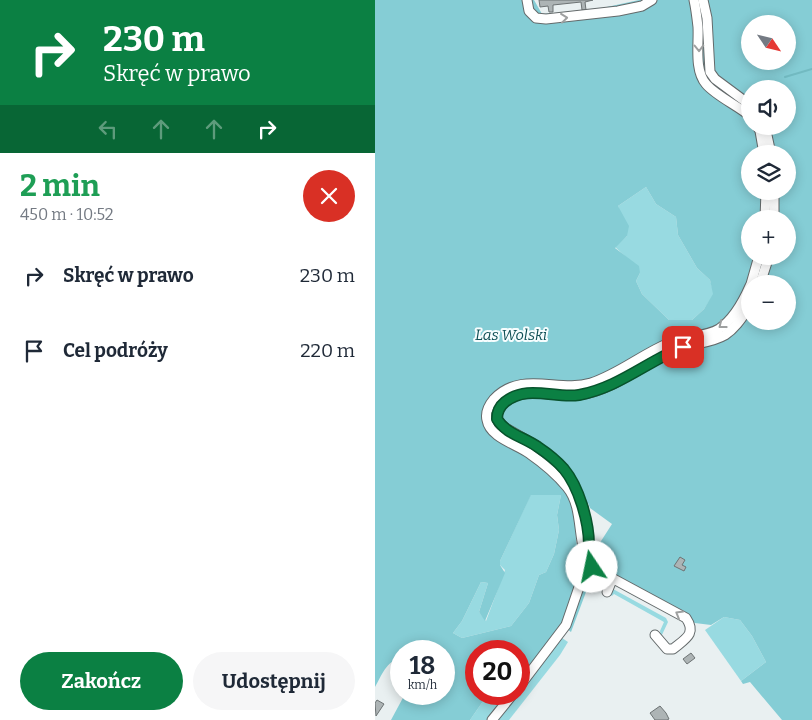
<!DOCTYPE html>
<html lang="pl">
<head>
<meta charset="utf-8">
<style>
	body { margin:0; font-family:Bitter,serif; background:#f6f6f7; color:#1f2937; height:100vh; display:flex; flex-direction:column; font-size:19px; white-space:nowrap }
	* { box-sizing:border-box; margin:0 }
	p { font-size:16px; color:#747a83 }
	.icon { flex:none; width:28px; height:28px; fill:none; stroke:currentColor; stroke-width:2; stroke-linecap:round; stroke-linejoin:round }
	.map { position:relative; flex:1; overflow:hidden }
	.panel { display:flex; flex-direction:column; background:#fff; width:375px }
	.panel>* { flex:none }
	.hud { background:#0b8043; color:#fff; overflow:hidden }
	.needle { width:32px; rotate:125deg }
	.controls { position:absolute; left:366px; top:15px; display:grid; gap:10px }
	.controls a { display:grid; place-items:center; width:55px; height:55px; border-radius:50%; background:#fff; box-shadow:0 2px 12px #0003; font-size:25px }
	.speed { position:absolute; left:15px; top:640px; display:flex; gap:10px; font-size:25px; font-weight:700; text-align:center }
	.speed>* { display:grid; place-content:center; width:65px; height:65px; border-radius:50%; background:#fff; box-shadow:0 2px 12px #0003; line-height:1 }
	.speed small { font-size:12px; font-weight:400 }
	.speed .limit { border:8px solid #d22; background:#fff; color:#111 }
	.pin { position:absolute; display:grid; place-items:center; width:42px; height:42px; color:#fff; margin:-21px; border-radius:10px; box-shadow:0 2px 8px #0006 }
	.me { position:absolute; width:55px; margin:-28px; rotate:349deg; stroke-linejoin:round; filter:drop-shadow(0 0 4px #0008) }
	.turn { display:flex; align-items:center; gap:18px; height:105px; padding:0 20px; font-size:22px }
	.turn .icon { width:65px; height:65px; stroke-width:2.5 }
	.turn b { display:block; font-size:35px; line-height:42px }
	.lanes { display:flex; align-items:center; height:48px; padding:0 20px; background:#0003; justify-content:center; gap:25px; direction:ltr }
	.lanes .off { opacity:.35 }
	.round { display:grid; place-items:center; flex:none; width:52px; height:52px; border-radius:26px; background:#f6f6f7 }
	.head { display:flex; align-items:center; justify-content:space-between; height:85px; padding:0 20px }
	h1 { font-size:30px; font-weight:700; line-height:38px; color:#1e9e55 }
	.primary-button { display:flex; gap:10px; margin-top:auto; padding:10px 20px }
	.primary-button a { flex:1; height:58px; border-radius:30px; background:#0b8043; color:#fff; font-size:20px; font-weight:700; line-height:58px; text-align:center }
	.primary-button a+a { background:#f6f6f7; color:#1f2937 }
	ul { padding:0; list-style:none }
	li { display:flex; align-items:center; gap:15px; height:75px; padding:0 20px }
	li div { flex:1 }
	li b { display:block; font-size:19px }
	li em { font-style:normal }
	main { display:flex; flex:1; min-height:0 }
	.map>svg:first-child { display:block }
</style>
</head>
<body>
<main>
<section class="panel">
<div class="hud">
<div class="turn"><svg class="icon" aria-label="right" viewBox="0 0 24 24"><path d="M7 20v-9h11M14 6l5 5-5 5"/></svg><div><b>230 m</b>Skręć w prawo</div></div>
<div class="lanes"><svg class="icon off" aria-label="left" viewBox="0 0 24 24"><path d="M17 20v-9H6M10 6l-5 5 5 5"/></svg><svg class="icon off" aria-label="ahead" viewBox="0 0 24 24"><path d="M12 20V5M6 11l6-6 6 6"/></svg><svg class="icon off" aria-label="ahead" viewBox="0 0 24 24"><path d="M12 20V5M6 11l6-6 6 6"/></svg><svg class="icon" aria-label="right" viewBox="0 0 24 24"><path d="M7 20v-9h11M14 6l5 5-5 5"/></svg></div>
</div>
<div class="head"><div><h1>2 min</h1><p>450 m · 10:52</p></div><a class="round" style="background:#d93025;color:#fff"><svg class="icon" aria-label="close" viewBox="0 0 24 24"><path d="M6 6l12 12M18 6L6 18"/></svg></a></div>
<ul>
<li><svg class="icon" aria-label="right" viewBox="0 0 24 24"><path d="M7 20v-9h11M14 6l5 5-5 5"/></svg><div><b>Skręć w prawo</b></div><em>230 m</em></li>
<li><svg class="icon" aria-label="arrive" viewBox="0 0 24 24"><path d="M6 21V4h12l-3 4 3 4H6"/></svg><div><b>Cel podróży</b></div><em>220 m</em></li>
</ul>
<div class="primary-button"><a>Zakończ</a><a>Udostępnij</a></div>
</section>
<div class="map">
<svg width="437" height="720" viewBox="0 0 437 720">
	<rect width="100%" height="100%" fill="#e9f0f1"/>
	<g fill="#98dae1">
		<path d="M 271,187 L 281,204 L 301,217 L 303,235 L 322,268 L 335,280 L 339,294 L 329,309 L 317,320 L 294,320 L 267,294 L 261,281 L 265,273 L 251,257 L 240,247 L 252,236 L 243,206 Z"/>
		<path d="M 156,494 L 186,495 L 182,515 L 184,530 L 179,554 L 171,572 L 164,575 L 154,603 L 136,626 L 87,638 L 78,633 L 87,621 L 106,582 L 113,583 L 104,612 L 111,621 L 130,570 L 125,565 L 125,561 Z"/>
		<path d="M 238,589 L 291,618 L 293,622 L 286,637 L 285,631 L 289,622 L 239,594 L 237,596 L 235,594 L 235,591 Z"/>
		<path d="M 349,617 L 365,620 L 377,636 L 391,662 L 366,681 L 330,630 Z"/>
		<path d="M 187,638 L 193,642 L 185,655 L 134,720 L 121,720 Z"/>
		<path d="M 113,694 L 133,694 L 112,720 L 95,720 Z"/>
	</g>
	<path fill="#85cdd5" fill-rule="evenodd" d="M 0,0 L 159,0 L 167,14 L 218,10 L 264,0 L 437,0 L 437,720 L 407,720 L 375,682 L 368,684 L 366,681 L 391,662 L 377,636 L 365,620 L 349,617 L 336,625 L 320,623 L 220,568 L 196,632 L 187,625 L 156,666 L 144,665 L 144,651 L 101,651 L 101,694 L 113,694 L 95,720 L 16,720 L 30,694 L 69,694 L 69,651 L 26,651 L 26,659 C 12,659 6,677 0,687 ZM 375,24 L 412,24 L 412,61 L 375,61 ZM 375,89 L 412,89 L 412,126 L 375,126 ZM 375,154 L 412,154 L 412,191 L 375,191 ZM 271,187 L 281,204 L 301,217 L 303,235 L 322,268 L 335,280 L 338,294 L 329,309 L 317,320 L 294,320 L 267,294 L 261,281 L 265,273 L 264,266 L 240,248 L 252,236 L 254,226 L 243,206 ZM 375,219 L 412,219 L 412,256 L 375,256 ZM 375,284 L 412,284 L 412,321 L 375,321 ZM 156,495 L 186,495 L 182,515 L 184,530 L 179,554 L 171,572 L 164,575 L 154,603 L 136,626 L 87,638 L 78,633 L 87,621 L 106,582 L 113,583 L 104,612 L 110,621 L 130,573 L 125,565 L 125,561 ZM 213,503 L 215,508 L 237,524 L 219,552 L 203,548 L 201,541 L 200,504 Z"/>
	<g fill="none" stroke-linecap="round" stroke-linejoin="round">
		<path stroke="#72bac1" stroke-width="2" d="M 410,77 L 437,69"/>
	</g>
	<g fill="#adb4b5" stroke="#6d7374">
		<path d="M 164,0 L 218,0 L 210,2 L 211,10 L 207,10 L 206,2 L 178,5 L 178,12 L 174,12 L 173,6 L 165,7 Z"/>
		<path d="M 305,557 L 310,560 L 307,565 L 311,567 L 309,571 L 299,566 Z"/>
		<path d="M 316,653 L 320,658 L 312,664 L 308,659 Z"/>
		<path d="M 2,700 L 9,704 L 1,716 L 0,703 Z"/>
		<path d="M 285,706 L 291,713 L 294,719 L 292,720 L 280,720 L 275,713 Z"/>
	</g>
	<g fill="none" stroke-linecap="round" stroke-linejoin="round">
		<defs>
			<g id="minor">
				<path d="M 152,0 L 154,11 L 161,18 L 171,19 L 243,11 L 267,6 L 277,0"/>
				<path d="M 319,0 C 321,9 322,18 323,27 C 324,44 319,70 331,84 C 341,96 362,105 375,116"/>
				<path d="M 328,0 L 332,18 L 335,72 L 340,79 L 375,105"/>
				<path d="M 382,126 L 385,131 L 389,154"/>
				<path d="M 390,126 L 396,154"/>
				<path d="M 399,191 L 399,219"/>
				<path d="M 390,219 L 391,191"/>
				<path d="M 376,284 L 384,256"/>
				<path d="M 385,284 L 394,256"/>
				<path d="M 210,555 C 203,533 207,505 192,487 C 182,475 168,463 155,454 C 142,444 115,438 112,420 C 110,412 114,405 119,399 C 146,370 184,393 216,383 C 244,374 267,354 294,343 C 309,336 331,337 344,329 C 359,319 368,302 375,286"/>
				<path d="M 209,563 L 311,618 C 322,634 310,639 298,649 L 292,649 L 280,635"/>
				<path d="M 232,592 L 237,580 L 232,575"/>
				<path d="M 144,687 L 191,625 L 204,587 L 210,555 L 214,546 L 208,507 L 189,470 L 162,446 L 129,427 L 122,419 C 122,406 132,399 143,395 C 163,389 184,398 204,395 C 240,390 268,364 300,350 C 316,343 335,344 350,335 C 361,328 368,316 375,306"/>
				<path d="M 117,720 L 138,694"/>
			</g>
		</defs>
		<use href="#minor" stroke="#646a6b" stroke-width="11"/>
		<use href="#minor" stroke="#fff" stroke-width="9"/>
	</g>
	<defs><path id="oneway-chevron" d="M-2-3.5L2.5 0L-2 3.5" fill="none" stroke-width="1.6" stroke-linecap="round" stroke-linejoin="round" transform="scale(1.25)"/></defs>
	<g stroke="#9ea0a0">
		<use href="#oneway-chevron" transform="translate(189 18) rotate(-6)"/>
		<use href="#oneway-chevron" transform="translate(324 48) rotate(89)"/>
		<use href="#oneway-chevron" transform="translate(347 325) rotate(142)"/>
		<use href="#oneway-chevron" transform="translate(304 614) rotate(-150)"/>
	</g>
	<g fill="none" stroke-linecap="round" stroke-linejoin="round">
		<defs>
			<path id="route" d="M 217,567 L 210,563 C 210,557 214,551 214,545 C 214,522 204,487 189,469 C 182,461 172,453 163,447 C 149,437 131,434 122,419 C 122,412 125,406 130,402 C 152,384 180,399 204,395 C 243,388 273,361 308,347"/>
		</defs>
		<use href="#route" stroke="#07532c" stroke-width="12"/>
		<use href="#route" stroke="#0b8043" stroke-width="9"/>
	</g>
	<g text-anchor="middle" stroke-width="4" stroke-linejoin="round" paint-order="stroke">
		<g font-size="15" font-style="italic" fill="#0f5056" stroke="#f6fdfe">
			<text x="136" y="340">Las Wolski</text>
		</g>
	</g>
</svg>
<div class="controls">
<a><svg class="needle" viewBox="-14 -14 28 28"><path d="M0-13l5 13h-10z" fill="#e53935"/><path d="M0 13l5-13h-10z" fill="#747a83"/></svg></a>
<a><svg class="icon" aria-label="sound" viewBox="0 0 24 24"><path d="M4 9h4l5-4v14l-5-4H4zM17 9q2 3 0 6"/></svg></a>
<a><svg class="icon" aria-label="layers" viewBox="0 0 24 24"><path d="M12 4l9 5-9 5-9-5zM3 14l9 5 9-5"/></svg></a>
<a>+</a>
<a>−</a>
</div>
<div class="speed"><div>18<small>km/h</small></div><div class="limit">20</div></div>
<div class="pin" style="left:308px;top:347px;background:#d93025"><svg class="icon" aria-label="arrive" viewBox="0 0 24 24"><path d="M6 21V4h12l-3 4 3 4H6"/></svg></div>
<svg class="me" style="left:217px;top:567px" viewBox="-20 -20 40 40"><circle r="19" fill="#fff"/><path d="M0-13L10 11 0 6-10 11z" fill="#0b8043"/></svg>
</div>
</main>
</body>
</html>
